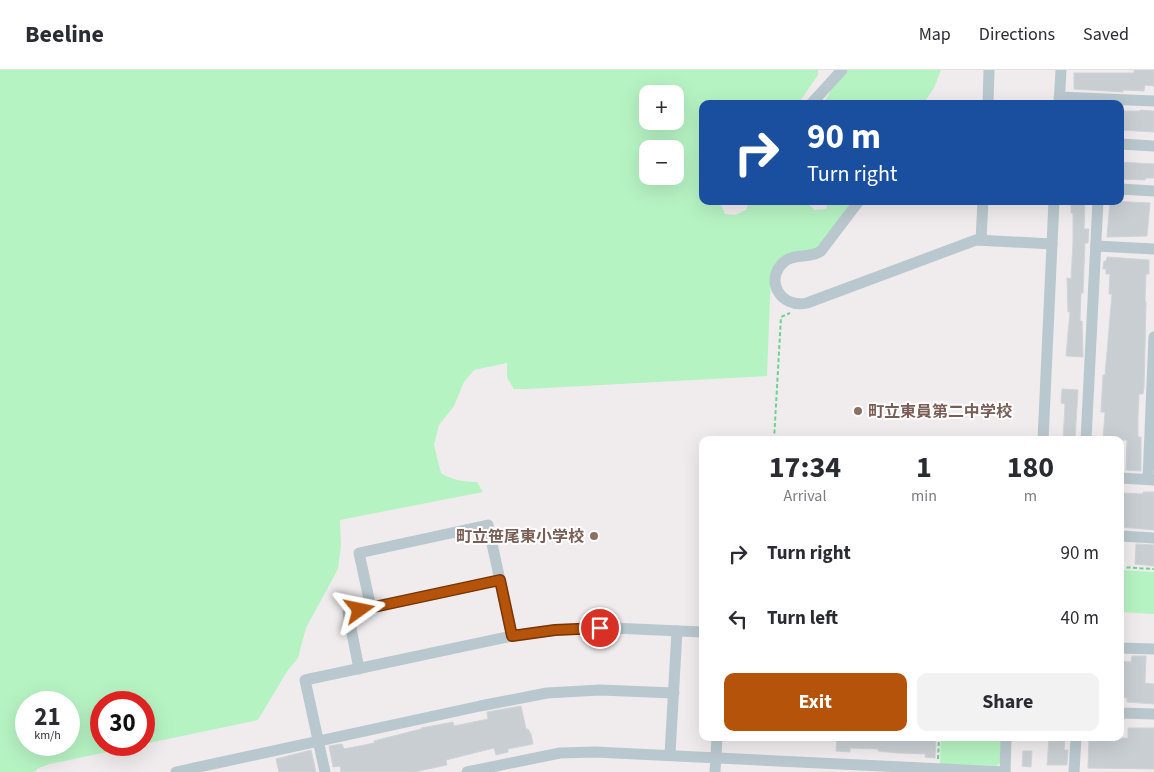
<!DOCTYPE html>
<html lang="en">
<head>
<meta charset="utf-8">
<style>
	body { margin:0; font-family:"Source Sans 3","Noto Sans JP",sans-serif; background:#f2f2f3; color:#2b2b33; height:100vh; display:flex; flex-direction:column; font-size:19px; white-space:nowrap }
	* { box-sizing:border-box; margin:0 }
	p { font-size:16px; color:#7c7c81 }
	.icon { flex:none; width:28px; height:28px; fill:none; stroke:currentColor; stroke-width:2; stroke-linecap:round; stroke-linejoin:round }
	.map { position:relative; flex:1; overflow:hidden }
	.details { position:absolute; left:699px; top:366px; width:425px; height:305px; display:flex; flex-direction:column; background:#fff; border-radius:10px; box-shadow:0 5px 20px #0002 }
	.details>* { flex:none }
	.hud { position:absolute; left:699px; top:30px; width:425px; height:105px; border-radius:10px; box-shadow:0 5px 20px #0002; background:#1a4fa0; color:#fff; overflow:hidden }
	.tools { position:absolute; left:639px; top:15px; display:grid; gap:10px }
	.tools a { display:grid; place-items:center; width:45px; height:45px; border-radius:10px; background:#fff; box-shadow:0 5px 20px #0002; font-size:25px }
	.speed { position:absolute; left:15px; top:621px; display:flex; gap:10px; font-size:25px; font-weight:700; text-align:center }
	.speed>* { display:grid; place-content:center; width:65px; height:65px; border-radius:50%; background:#fff; box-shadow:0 5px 20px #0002; line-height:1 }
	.speed small { font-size:12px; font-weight:400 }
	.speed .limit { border:8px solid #d22; background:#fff; color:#111 }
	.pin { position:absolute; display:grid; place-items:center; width:42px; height:42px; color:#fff; margin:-21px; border:2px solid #fff; border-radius:50%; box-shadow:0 1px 5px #0007 }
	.me { position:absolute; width:55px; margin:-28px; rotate:78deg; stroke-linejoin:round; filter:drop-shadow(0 0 4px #0008) }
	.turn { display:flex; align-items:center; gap:18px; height:105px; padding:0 25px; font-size:22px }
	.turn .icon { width:65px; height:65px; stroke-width:2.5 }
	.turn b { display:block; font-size:35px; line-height:42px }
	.eta { display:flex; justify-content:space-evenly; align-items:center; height:85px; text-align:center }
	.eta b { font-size:30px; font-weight:700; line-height:35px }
	.action { display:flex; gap:10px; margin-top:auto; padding:10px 25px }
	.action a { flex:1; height:58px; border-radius:10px; background:#b45309; color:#fff; font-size:20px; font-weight:700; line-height:58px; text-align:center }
	.action a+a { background:#f2f2f3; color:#2b2b33 }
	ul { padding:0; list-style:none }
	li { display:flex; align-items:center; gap:15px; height:65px; padding:0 25px }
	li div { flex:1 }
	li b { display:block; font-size:19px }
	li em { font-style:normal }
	header { display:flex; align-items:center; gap:30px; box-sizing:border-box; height:70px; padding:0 25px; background:#fff; border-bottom:1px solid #e1e1e2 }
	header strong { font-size:24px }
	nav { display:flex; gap:28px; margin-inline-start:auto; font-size:18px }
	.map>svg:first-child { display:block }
</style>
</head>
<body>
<header>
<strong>Beeline</strong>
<nav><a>Map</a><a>Directions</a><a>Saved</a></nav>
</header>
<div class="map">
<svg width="1154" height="702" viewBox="0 0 1154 702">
	<rect width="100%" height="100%" fill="#f0eced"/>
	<g fill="#b6f3c3" fill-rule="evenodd">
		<path d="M 0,0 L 818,0 L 818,5 L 798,34 L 702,34 L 702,131 L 719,131 L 725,144 L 735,145 L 746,140 L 749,131 L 806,131 L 814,140 L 826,139 L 829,131 L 851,131 L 841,148 L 819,179 L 783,186 L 775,193 L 771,205 L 767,306 L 527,319 L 514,319 L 507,308 L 507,293 L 474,300 L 464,312 L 454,336 L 439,355 L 434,375 L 441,403 C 452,410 464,412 477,412 L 483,422 L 340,450 L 341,476 L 338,499 L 306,558 L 298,588 L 288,600 L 258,650 L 144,674 L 144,632 L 101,632 L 101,675 L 140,675 L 50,694 L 39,698 L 34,702 L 0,702 ZM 648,24 L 675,24 L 675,51 L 648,51 ZM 648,79 L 675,79 L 675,106 L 648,106 ZM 26,632 L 69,632 L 69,675 L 26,675 Z"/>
		<path d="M 843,0 L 941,0 L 934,18 L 923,34 L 823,34 Z"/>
		<path d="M 1120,500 L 1154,502 L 1154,544 L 1120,542 Z"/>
		<path d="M 941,668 L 1001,668 L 1000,692 L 997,696 L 940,694 Z"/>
	</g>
	<g fill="#c8ced2" stroke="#d0d4d9">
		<path d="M 1134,0 L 1154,0 L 1154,16 L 1145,15 L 1144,21 L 1123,20 L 1123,22 L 1074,19 L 1074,3 L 1134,3 Z"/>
		<path d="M 1140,40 L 1154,41 L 1154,62 L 1120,60 L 1120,41 L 1140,41 Z"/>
		<path d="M 1120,92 L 1154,94 L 1154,108 L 1146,108 L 1145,110 L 1120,109 Z"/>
		<path d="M 1071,131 L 1085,131 L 1084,159 L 1089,159 L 1088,173 L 1085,173 L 1083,223 L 1081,223 L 1080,251 L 1082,251 L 1083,287 L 1066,286 L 1070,242 L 1068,242 L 1067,208 L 1071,209 L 1073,172 L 1073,143 L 1071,143 Z"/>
		<path d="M 1110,131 L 1150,133 L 1147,166 L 1107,167 Z"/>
		<path d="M 1107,187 L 1149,190 L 1149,204 L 1146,204 L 1145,229 L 1146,233 L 1144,318 L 1143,324 L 1139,324 L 1138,347 L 1138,367 L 1141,367 L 1141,401 L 1126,400 L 1127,370 L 1103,370 L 1105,342 L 1101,342 L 1103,305 L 1105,305 L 1112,224 L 1109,224 L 1110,204 L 1106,204 L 1106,199 L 1103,199 L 1104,191 L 1106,191 Z"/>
		<path d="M 1062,319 L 1078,320 L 1075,370 L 1063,370 L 1065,334 L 1061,333 Z"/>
		<path d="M 1143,422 L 1154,422 L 1154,460 L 1120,457 L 1123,423 L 1143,424 Z"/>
		<path d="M 1136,474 L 1154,475 L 1154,496 L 1135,494 Z"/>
		<path d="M 1132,586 L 1146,586 L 1145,613 L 1154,614 L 1154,634 L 1127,632 L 1127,628 L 1120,627 L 1120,591 L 1131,592 Z"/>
		<path d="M 521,636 L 526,659 L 528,659 L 531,664 L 533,674 L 508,679 L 508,682 L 496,685 L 494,678 L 446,690 L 447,695 L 414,702 L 341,702 L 340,696 L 333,697 L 329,676 L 342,674 L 344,679 L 374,673 L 374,671 L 421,659 L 421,658 L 453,652 L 454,656 L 488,649 L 487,642 Z"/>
		<path d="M 1128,658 L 1154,658 L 1154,699 L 1088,698 L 1089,668 L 1128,668 Z"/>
		<path d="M 837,668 L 936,668 L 935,688 L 925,687 L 926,684 L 898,683 L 878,681 L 878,679 L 850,678 L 850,682 L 836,681 Z"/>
		<path d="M 1049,668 L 1065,668 L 1064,680 L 1068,680 L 1067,695 L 1047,695 Z"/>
		<path d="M 311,680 L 316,702 L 279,702 L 276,689 Z"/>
		<path d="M 1023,681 L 1032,681 L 1031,697 L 1022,696 Z"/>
	</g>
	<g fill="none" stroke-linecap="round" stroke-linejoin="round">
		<g stroke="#6bd38e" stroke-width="2" stroke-dasharray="4 2.5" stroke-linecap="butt">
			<path d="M 774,370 L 781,247 L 790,243"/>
			<path d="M 1120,497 L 1154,499"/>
			<path d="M 938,689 L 939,668"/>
		</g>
		<g stroke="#b9c8ce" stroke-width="11">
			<path d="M 1059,27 L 1154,31"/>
			<path d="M 811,34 L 842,0"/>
			<path d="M 988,34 L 989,0"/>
			<path d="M 1059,34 L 1061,0"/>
			<path d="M 1120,74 L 1154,76"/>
			<path d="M 1120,119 L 1154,121"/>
			<path d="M 859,131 L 821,181 C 810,189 793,183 784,192 C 764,209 780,239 807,233 L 976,170 L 1052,174"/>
			<path d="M 981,170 L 983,131"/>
			<path d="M 1096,176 L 1154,179"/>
			<path d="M 1043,370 L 1054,131"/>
			<path d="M 1086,370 L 1098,131"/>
			<path d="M 1120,408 L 1154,410"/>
			<path d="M 1148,409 L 1154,267"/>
			<path d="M 1120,466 L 1154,468"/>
			<path d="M 371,538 L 500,510"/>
			<path d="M 1120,578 L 1154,579"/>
			<path d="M 359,599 L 348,543 L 371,538 L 359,483 L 488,455 L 512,566"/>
			<path d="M 1120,643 L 1154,644"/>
			<path d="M 670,684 L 677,561"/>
			<path d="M 176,702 L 480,636 L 547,623 L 600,620 L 674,623"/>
			<path d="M 325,702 L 305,610 L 512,566 L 555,560 L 613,558 L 702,562"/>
			<path d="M 467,702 L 560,683 L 595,682 L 1005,702"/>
			<path d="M 715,702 L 717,668"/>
			<path d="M 1005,702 L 1006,668"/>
			<path d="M 1074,702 L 1076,668"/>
		</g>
	</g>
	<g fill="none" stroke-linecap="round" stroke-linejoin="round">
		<defs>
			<path id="route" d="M 360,540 L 500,510 L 512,566 L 555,560 L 600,558"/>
		</defs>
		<use href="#route" stroke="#753606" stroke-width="12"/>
		<use href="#route" stroke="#b45309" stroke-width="9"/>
	</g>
	<g fill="#8d6e63" stroke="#fff" stroke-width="2">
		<circle cx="858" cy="341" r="5"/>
		<circle cx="594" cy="466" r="5"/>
	</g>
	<g text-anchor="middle" stroke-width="4" stroke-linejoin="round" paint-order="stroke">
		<g font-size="16" font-weight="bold" fill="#785e54" stroke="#fff" text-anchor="start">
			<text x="868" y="347">町立東員第二中学校</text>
			<text x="584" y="472" text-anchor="end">町立笹尾東小学校</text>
		</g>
	</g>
</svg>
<div class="tools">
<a>+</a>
<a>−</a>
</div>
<div class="speed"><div>21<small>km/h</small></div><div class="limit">30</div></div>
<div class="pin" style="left:600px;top:558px;background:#d93025"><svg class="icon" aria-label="arrive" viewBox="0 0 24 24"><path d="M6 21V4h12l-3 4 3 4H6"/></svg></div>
<svg class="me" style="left:360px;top:540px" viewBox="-20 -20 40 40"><path d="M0-17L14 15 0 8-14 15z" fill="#b45309" stroke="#fff" stroke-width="4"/></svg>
<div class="hud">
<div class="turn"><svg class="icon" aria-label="right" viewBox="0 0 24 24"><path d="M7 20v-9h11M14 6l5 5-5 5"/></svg><div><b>90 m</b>Turn right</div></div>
</div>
<section class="details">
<div class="eta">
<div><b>17:34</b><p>Arrival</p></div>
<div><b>1</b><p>min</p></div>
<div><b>180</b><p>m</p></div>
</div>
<ul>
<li><svg class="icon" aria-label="right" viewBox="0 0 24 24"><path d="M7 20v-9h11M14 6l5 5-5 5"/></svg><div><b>Turn right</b></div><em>90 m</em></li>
<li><svg class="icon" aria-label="left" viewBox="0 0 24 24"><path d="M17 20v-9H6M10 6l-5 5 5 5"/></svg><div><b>Turn left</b></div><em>40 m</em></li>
</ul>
<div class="action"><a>Exit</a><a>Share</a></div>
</section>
</div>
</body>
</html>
